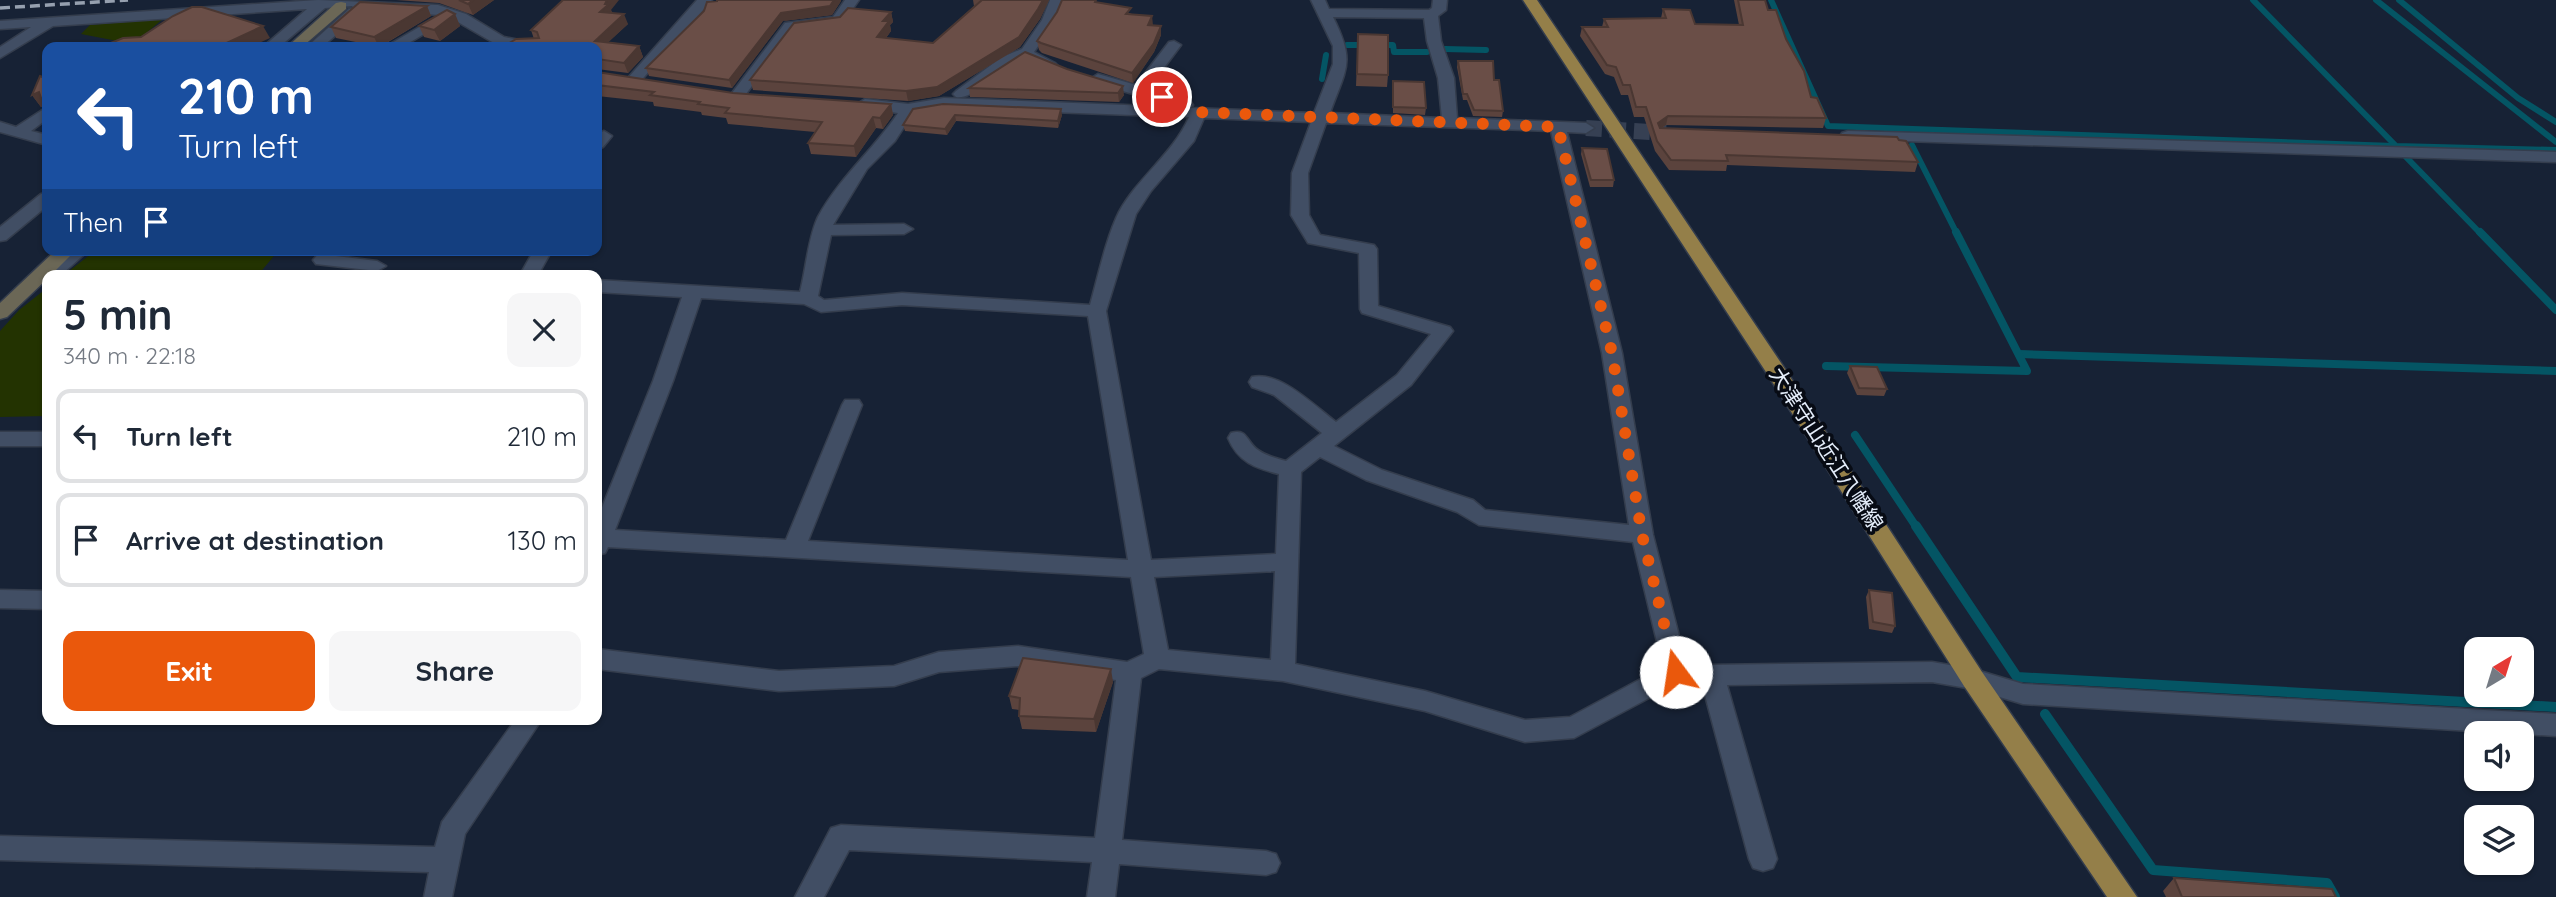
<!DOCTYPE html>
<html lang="en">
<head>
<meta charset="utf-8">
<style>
	body { margin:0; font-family:Quicksand,"Noto Sans JP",sans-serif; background:#f6f6f7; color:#1f2937; height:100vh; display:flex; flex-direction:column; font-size:26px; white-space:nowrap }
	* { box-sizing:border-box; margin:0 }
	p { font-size:23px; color:#747a83 }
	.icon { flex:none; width:38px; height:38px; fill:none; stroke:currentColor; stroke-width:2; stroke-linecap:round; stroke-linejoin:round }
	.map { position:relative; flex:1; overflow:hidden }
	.drawer { position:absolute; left:42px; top:270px; width:560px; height:455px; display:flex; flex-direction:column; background:#fff; border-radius:14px; box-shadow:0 2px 5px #0004 }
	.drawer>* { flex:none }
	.hud { position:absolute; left:42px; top:42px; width:560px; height:214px; border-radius:14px; box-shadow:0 2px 5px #0004; background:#1a4fa0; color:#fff; overflow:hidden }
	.needle { width:46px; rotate:38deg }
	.fabs { position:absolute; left:2464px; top:637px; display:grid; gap:14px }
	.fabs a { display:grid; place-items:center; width:70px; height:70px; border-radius:14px; background:#fff; box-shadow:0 2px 5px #0004; font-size:35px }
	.pin { position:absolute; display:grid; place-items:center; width:60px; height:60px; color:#fff; margin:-30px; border:4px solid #fff; border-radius:50%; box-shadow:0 2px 7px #0007 }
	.me { position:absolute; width:77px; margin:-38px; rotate:346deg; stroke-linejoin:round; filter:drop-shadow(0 0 5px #0008) }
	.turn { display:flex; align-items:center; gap:24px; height:147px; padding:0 21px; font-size:32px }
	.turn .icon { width:91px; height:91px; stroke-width:2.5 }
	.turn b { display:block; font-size:49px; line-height:60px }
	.then { display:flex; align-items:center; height:66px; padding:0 21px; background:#0003; gap:14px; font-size:26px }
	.round { display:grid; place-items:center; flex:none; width:74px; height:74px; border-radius:14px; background:#f6f6f7 }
	.summary { display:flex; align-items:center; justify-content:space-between; height:119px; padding:0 21px }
	h1 { font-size:42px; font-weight:700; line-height:52px }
	.button { display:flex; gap:14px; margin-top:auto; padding:14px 21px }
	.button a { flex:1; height:80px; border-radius:14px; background:#ea580c; color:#fff; font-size:28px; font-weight:700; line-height:80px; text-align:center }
	.button a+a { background:#f6f6f7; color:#1f2937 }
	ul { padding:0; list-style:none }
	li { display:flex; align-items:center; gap:21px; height:94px; margin:0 14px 10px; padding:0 7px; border:4px solid #e0e1e3; border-radius:14px }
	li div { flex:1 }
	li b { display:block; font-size:26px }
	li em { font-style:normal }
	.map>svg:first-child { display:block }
</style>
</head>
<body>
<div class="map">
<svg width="2556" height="897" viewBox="0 0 2556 897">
	<rect width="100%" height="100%" fill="#172235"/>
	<g fill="#233301">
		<path d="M 163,19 L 133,44 L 81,34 L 90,25 Z"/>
		<path d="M 96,250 L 279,250 L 258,275 L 64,275 Z"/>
		<path d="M 47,288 L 47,416 L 0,417 L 0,331 L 19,310 Z"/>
	</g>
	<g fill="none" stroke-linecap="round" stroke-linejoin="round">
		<g stroke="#045564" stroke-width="6">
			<path d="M 1771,0 L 1828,126 L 2394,146"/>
			<path d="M 2253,0 L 2396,146 L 2556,150"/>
			<path d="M 2376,0 L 2556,142"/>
			<path d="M 2399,0 L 2518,98 L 2556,122"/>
			<path d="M 1347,45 L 1393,45 L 1394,52 L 1427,52"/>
			<path d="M 1445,49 L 1486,50"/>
			<path d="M 1322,79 L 1326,55"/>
			<path d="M 1912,145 L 1957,234"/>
			<path d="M 2406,157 L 2481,234"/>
		</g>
		<g stroke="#045564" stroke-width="8">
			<path d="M 2480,232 L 2556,310"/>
			<path d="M 2019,354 L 2556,371"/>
			<path d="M 1826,366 L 2027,371 L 1956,232"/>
			<path d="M 1855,435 L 1917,528"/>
		</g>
		<g stroke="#045564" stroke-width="10">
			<path d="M 1916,526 L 2017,677 L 2556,707"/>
			<path d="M 2045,714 L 2153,870 L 2327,883 L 2335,897"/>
		</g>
		<path stroke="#364053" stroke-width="16" stroke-dasharray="16 8" stroke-linecap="butt" d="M 1586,128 L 1666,133"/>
		<defs>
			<g id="street">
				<path d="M 318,0 L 438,5 L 466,14 L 504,37 L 539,44 L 541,47 L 513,47 L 494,43 L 451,18 L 402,47 L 385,47 L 440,15 L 360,10 L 359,15 L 322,47 L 307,47 L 349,9 L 354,8 L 352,6 L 325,8 L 279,47 L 263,47 L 307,9 L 53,26 L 0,58 L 0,47 L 31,27 L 0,29 L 0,21 Z"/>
				<path d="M 697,0 L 712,0 L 637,85 L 627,85 L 624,82 L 627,79 Z"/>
				<path d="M 845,0 L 859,0 L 842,24 L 795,30 L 742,99 L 732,99 L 729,96 L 732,93 L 785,23 L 833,17 Z"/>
				<path d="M 1050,0 L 1064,0 L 1056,20 L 1034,52 L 1055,63 L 1058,66 L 1055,69 L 1045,69 L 1023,59 C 1005,66 972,101 956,97 L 953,94 L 956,91 L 1002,57 L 1022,49 L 1042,20 Z"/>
				<path d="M 1311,0 L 1325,0 L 1329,9 L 1429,10 L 1432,8 L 1433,0 L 1447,0 L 1446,10 L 1438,16 L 1441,41 L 1454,78 L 1457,118 L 1586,123 L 1594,128 L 1586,133 L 1567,132 L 1622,353 L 1653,535 L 1686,663 L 1712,665 L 1932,662 L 1973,669 L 2023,684 L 2556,714 L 2556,736 L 2023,704 L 1973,689 L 1932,682 L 1727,685 L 1777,859 L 1773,868 L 1763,871 L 1753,868 L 1749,859 L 1702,684 L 1679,682 L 1574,738 L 1525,742 L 1425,711 L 1283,681 L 1159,669 L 1141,678 L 1122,840 L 1266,851 L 1276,854 L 1280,863 L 1276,872 L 1266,875 L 1119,864 L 1115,897 L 1087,897 L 1092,862 L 849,850 L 824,897 L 795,897 L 831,828 L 841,825 L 1095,838 L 1116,680 L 1018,666 L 939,672 L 894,686 L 779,691 L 597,669 L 597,649 L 779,671 L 894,666 L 939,652 L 1018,646 L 1127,662 L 1144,654 L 1131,577 L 608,547 L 605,553 L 597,555 L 597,520 L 653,381 L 682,297 L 597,292 L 597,280 L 800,292 C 806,269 808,238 818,217 C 839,178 874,149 898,113 L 859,107 L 857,104 L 865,99 L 908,104 L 944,98 L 1176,107 L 1093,82 L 1090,79 L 1098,74 L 1136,85 L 1169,42 L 1174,41 L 1181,45 L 1148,89 L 1191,102 L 1193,105 L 1191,108 L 1314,113 L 1333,64 L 1333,46 ZM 1333,17 L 1424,18 L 1427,41 L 1438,78 L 1442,118 L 1330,113 C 1346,68 1356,63 1333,17 ZM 944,108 L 1189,117 C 1173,154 1138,177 1119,212 C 1106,238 1098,277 1090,305 L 902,293 L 824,300 L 818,296 L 831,235 L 904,234 L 913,229 L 904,224 L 833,225 L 867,169 L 895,141 L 913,113 ZM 1204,118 L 1311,122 L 1292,173 L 1291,215 L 1308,243 L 1359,253 L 1360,309 L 1362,313 L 1431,334 L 1397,375 L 1336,422 C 1316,407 1279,370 1252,377 L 1249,382 L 1252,387 L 1274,395 L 1322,433 L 1286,461 C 1276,458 1266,456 1258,450 C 1246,442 1248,428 1231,433 L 1228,438 C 1238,462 1255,468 1279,474 L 1276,554 L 1151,560 L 1106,311 L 1136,214 L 1151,191 L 1194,141 ZM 1326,123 L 1551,131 L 1602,353 L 1629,525 L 1485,510 L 1473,500 L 1382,470 L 1334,446 L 1411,385 L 1453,331 L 1450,327 L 1378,306 L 1377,249 L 1374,245 L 1320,235 L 1309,215 L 1308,173 ZM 701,298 L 804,304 L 821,312 L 902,305 L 1088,316 L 1128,560 L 808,541 L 862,405 L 859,400 L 845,400 L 842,405 L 786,540 L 615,530 L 673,381 ZM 1320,457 L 1366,480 L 1457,512 L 1479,525 L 1633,542 L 1663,667 L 1570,717 L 1525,720 L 1425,691 L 1295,664 L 1301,472 ZM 1275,571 L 1271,660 L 1168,650 L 1154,577 Z"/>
				<path d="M 47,107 L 47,119 L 31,131 L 47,135 L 47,145 L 0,132 L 0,122 L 16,127 Z"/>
				<path d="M 604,131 L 612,136 L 603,147 L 597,149 L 597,134 Z"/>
				<path d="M 1848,131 L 2556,152 L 2556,162 L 1842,139 L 1840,136 L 1842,133 Z"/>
				<path d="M 47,193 L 47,206 L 6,240 L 0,241 L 0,227 L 41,194 Z"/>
				<path d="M 69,250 L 89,250 L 61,275 L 47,275 L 47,280 L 44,279 L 41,275 L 44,271 Z"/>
				<path d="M 322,250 L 341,250 L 336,256 L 377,261 L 386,266 L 377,271 L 316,264 L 313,260 Z"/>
				<path d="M 534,250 L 552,250 L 538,275 L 520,275 Z"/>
				<rect x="0" y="432" width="47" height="14"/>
				<path d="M 0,590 L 47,591 L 47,609 L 0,608 Z"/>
				<path d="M 516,719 L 542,719 L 465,834 L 452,897 L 424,897 L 429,872 L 0,860 L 0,836 L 435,847 L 442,822 Z"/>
			</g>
			<g id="secondary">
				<path d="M 341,2 L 346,3 L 346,9 L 302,47 L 287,47 L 336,3 Z"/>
				<path d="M 56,250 L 76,250 L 51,275 L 47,275 L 47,279 L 7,317 L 0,319 L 0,303 Z"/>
			</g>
			<path id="primary" d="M 1523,0 L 1537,0 L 1781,363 L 1982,672 L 2137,897 L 2107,897 L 1964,686 L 1766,372 Z"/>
		</defs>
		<use href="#street" stroke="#343d4d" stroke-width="3"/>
		<use href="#secondary" stroke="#343d4d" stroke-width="3"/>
		<use href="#primary" stroke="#343d4d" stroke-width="3"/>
		<use href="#street" fill="#414e64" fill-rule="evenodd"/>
		<use href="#secondary" fill="#6b6756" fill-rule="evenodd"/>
		<use href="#primary" fill="#947f49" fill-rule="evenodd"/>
		<path stroke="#96a0af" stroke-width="3.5" stroke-dasharray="10 5" stroke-linecap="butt" d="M 0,8 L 128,0"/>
	</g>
	<g fill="#5b433d">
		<path d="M 396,0 L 494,0 L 473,15 L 439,3 Z"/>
		<path d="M 973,0 L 1049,0 L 1040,19 L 1020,47 L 939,96 L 908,101 L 753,90 L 750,80 L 891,12 L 893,22 L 890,25 L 891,31 L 886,38 L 933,43 L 974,6 Z"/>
		<path d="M 1734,0 L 1765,0 L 1768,10 L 1786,39 L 1811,97 L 1826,118 L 1823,128 L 1666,125 L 1662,128 L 1899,140 L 1918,162 L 1915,172 L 1727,165 L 1726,171 L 1669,170 L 1655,151 L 1644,117 L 1634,117 L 1628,95 L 1621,95 L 1614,77 L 1605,74 L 1580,36 L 1582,27 L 1602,27 L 1604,19 L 1661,18 L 1663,9 L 1695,24 L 1739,25 Z"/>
		<path d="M 841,1 L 832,15 L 783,21 L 732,88 L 649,76 L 646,68 Z"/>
		<path d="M 1102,3 L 1132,14 L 1153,25 L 1161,26 L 1161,35 L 1154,52 L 1133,83 L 1042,53 L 1039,50 L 1037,41 Z"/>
		<path d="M 427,6 L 431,16 L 380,47 L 336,38 L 331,27 Z"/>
		<path d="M 611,10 L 612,13 L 628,24 L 608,42 L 639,46 L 643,57 L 628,73 L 597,69 L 597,47 L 534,39 L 531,30 Z"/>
		<path d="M 455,14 L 460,26 L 440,41 L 424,37 L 419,26 Z"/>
		<path d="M 1358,34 L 1388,75 L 1387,87 L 1356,86 Z"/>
		<path d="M 1025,52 L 1124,95 L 1119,102 L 970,97 L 969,88 Z"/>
		<path d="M 1458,61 L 1494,80 L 1503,111 L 1502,117 L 1473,116 L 1467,100 L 1463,100 L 1457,67 Z"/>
		<path d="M 597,73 L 733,93 L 891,104 L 893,115 L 883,129 L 876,128 L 856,157 L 811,154 L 808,143 L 815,132 L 728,124 L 726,118 L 702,115 L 701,112 L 654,106 L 653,102 L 597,96 Z"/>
		<path d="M 47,79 L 47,107 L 46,105 L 41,107 L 32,95 Z"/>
		<path d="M 1393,81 L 1426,108 L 1425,115 L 1393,113 Z"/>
		<path d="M 943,104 L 1062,115 L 1058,128 L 956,121 L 947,135 L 905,131 L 903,125 Z"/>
		<path d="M 1582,148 L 1614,180 L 1613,187 L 1590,187 L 1581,154 Z"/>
		<path d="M 1850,366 L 1887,389 L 1884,396 L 1857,395 L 1847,373 Z"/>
		<path d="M 1869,590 L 1895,626 L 1892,633 L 1869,629 L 1866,597 Z"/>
		<path d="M 1113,682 L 1096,732 L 1022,729 L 1019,716 L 1019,710 L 1012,709 L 1009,696 Z"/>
		<path d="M 2174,878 L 2336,897 L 2166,897 L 2163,891 Z"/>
	</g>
	<g fill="#4a3732">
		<path d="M 473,0 L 494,0 L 473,15 L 468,4 Z"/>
		<path d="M 607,0 L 619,0 L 611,10 L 613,14 L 600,12 Z"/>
		<path d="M 834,0 L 841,0 L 841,1 L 832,15 L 783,21 L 732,88 L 729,80 L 781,13 Z"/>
		<path d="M 1043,0 L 1049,0 L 1040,19 L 1020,47 L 939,96 L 908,101 L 906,91 Z"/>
		<path d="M 427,6 L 431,16 L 379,47 L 374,37 Z"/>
		<path d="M 891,12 L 893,22 L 890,25 L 891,31 L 879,47 L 877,37 L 883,21 Z"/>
		<path d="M 455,14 L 460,26 L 440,41 L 434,30 Z"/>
		<path d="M 624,14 L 628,24 L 599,51 L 595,41 Z"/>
		<path d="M 1152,16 L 1153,25 L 1148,25 Z"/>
		<path d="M 263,26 L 270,38 L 250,47 L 218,47 Z"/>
		<path d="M 1161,26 L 1161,35 L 1154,52 L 1133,83 L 1132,73 Z"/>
		<path d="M 639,46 L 643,57 L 628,73 L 624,63 Z"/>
		<path d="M 1123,86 L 1124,95 L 1119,102 L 1118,93 Z"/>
		<path d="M 39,92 L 41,98 L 46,105 L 41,107 L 32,95 Z"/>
		<path d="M 891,104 L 893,115 L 883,129 L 880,118 Z"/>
		<path d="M 1061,109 L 1062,115 L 1058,128 L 1058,121 Z"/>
		<path d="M 955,115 L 956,121 L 947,135 L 945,129 Z"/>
		<path d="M 1668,116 L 1666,125 L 1655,132 L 1658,123 Z"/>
		<path d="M 873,117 L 876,128 L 856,157 L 854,146 Z"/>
		<path d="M 1111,669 L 1113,682 L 1096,732 L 1094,719 Z"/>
	</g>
	<g fill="#6a4e47" stroke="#4a3732" stroke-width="2">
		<path d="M 459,0 L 473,0 L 468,4 Z"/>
		<path d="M 563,0 L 607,0 L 605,4 L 609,4 L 600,12 L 624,14 L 595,41 L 639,46 L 624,63 L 597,59 L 597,47 L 503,47 L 516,39 L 539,38 L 537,32 L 531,30 Z"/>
		<path d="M 717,0 L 834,0 L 830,6 L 781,13 L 729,80 L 646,68 L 704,11 L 707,2 L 717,1 Z"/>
		<path d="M 982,0 L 1043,0 L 1038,9 L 1019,37 L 937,87 L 906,91 L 750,80 L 794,23 L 840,17 L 848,8 L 891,12 L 883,21 L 889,21 L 877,37 L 933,43 Z"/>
		<path d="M 1062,0 L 1096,0 L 1095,2 L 1131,8 L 1126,14 L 1152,16 L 1148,25 L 1161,26 L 1154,43 L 1132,73 L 1041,43 L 1037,41 L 1057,12 Z"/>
		<path d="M 1738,0 L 1765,0 L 1768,10 L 1776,10 L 1786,39 L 1804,71 L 1811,97 L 1817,98 L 1826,118 L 1668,116 L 1658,123 L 1660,128 L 1897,137 L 1899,140 L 1906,141 L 1918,162 L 1726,155 L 1728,161 L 1671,160 L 1657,141 L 1646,107 L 1636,107 L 1630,85 L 1623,85 L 1616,67 L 1607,65 L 1582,27 L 1608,27 L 1604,19 L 1666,18 L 1663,9 L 1690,10 L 1695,24 L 1743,25 Z"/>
		<path d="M 360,2 L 427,6 L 374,37 L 331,27 Z"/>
		<path d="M 192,7 L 202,7 L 263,26 L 218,47 L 101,47 L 123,38 L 141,37 L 173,16 Z"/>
		<path d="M 447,10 L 455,14 L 434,30 L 419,26 Z"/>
		<path d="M 1358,34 L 1388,35 L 1388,75 L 1357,74 Z"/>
		<path d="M 1025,52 L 1067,69 L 1123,86 L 1118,93 L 969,88 Z"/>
		<path d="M 1458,61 L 1493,61 L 1494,80 L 1499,80 L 1503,111 L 1474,110 L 1467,94 L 1463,94 Z"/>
		<path d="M 597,72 L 733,93 L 891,104 L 880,118 L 873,117 L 854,146 L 808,143 L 822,122 L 725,113 L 729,108 L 698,104 L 700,102 L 650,95 L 654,92 L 597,85 Z"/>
		<path d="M 40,76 L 47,79 L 47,101 L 41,98 L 39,92 L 32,95 Z"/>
		<path d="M 1393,81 L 1424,82 L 1426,108 L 1393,107 Z"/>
		<path d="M 943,104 L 1061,109 L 1058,121 L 955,115 L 945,129 L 903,125 L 913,109 Z"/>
		<path d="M 1582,148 L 1607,149 L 1614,180 L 1591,180 Z"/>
		<path d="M 1850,366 L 1877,367 L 1887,389 L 1859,388 Z"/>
		<path d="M 1869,590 L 1892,593 L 1895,626 L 1873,622 Z"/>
		<path d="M 1023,658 L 1111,669 L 1094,719 L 1019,716 L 1020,698 L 1009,696 Z"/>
		<path d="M 2174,878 L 2332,889 L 2336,897 L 2182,897 Z"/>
	</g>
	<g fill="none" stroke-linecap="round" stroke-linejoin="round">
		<path stroke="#ea580c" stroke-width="12" stroke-dasharray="0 21.6" d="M 1162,97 L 1199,112 L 1558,127 L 1612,353 L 1642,535 L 1676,672"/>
	</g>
	<g text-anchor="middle" stroke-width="7" stroke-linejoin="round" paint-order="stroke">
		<g font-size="21" fill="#e4edfa" stroke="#070b14">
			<text transform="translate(1826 449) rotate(57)" y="7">大津守山近江八幡線</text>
		</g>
	</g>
</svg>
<div class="fabs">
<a><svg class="needle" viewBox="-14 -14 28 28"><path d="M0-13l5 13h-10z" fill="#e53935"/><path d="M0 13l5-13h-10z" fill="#747a83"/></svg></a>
<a><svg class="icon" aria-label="sound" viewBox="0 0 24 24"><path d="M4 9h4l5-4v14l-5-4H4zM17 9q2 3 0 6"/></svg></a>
<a><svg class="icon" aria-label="layers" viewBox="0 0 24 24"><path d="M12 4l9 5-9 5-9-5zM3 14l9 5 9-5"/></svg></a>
</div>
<div class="pin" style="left:1162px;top:97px;background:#d93025"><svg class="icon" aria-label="arrive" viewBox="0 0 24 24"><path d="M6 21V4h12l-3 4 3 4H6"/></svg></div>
<svg class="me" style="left:1676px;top:672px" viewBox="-20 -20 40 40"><circle r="19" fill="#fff"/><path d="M0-13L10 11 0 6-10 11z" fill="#ea580c"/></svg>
<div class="hud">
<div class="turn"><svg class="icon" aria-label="left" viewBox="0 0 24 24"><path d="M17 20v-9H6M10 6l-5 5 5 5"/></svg><div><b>210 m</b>Turn left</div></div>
<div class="then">Then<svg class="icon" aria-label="arrive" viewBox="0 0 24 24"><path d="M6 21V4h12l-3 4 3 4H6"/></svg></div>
</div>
<section class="drawer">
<div class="summary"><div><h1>5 min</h1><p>340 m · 22:18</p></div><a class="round"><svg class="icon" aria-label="close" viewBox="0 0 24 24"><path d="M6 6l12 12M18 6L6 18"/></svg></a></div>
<ul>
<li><svg class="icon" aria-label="left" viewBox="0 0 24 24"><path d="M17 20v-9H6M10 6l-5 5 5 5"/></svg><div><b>Turn left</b></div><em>210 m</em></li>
<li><svg class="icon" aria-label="arrive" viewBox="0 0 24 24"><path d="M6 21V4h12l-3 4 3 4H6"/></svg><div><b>Arrive at destination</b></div><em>130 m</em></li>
</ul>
<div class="button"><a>Exit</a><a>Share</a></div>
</section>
</div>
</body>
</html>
